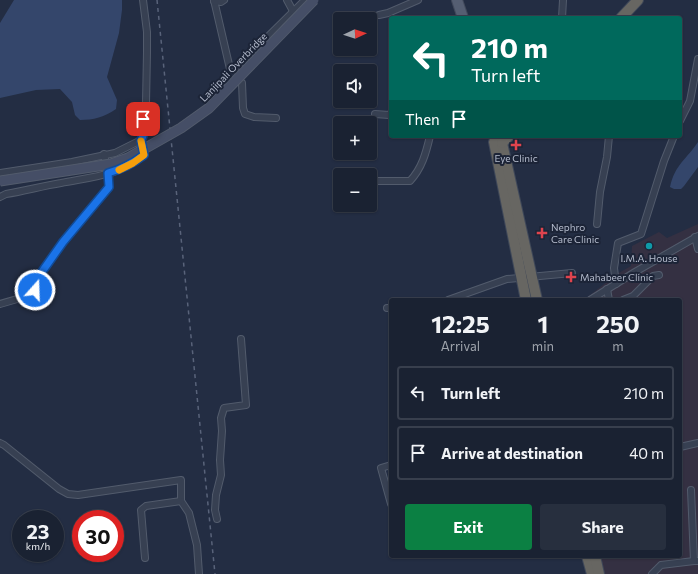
<!DOCTYPE html>
<html lang="en">
<head>
<meta charset="utf-8">
<style>
	body { margin:0; font-family:Commissioner,sans-serif; background:#272f3e; color:#f1f3f6; height:100vh; display:flex; flex-direction:column; font-size:15px; white-space:nowrap }
	* { box-sizing:border-box; margin:0 }
	p { font-size:13px; color:#9fa4ac }
	.icon { flex:none; width:22px; height:22px; fill:none; stroke:currentColor; stroke-width:2; stroke-linecap:round; stroke-linejoin:round }
	.map { position:relative; flex:1; overflow:hidden }
	.side { position:absolute; left:389px; top:298px; width:293px; height:260px; display:flex; flex-direction:column; background:#1a2232; border-radius:4px; box-shadow:0 1px 3px #0004,0 0 0 1px #383f4d }
	.side>* { flex:none }
	.banner { position:absolute; left:389px; top:16px; width:293px; height:122px; border-radius:4px; box-shadow:0 1px 3px #0004,0 0 0 1px #383f4d; background:#00695c; color:#fff; overflow:hidden }
	.needle { width:26px; rotate:87deg }
	.controls { position:absolute; left:333px; top:12px; display:grid; gap:8px }
	.controls a { display:grid; place-items:center; width:44px; height:44px; border-radius:4px; background:#1a2232; box-shadow:0 1px 3px #0004,0 0 0 1px #383f4d; font-size:20px }
	.speed { position:absolute; left:12px; top:510px; display:flex; gap:8px; font-size:20px; font-weight:700; text-align:center }
	.speed>* { display:grid; place-content:center; width:52px; height:52px; border-radius:50%; background:#1a2232; box-shadow:0 1px 3px #0004,0 0 0 1px #383f4d; line-height:1 }
	.speed small { font-size:10px; font-weight:400 }
	.speed .limit { border:6px solid #d22; background:#fff; color:#111 }
	.pin { position:absolute; display:grid; place-items:center; width:34px; height:34px; color:#fff; margin:-17px; border-radius:8px; box-shadow:0 2px 6px #0006 }
	.me { position:absolute; width:44px; margin:-22px; rotate:20deg; stroke-linejoin:round; filter:drop-shadow(0 0 3px #0008) }
	.turn { display:flex; align-items:center; gap:14px; height:84px; padding:0 16px; font-size:18px }
	.turn .icon { width:52px; height:52px; stroke-width:2.5 }
	.turn b { display:block; font-size:28px; line-height:34px }
	.then { display:flex; align-items:center; height:38px; padding:0 16px; background:#0003; gap:8px; font-size:15px }
	.eta { display:flex; justify-content:space-evenly; align-items:center; height:68px; text-align:center }
	.eta b { font-size:24px; font-weight:700; line-height:28px }
	.primary-button { display:flex; gap:8px; margin-top:auto; padding:8px 16px }
	.primary-button a { flex:1; height:46px; border-radius:4px; background:#0b8043; color:#fff; font-size:16px; font-weight:700; line-height:46px; text-align:center }
	.primary-button a+a { background:#272f3e; color:#f1f3f6 }
	ul { padding:0; list-style:none }
	li { display:flex; align-items:center; gap:12px; height:54px; margin:0 8px 6px; padding:0 8px; border:2px solid #383f4d; border-radius:4px }
	li div { flex:1 }
	li b { display:block; font-size:15px }
	li em { font-style:normal }
	.map>svg:first-child { display:block }
</style>
</head>
<body>
<div class="map">
<svg width="698" height="574" viewBox="0 0 698 574">
	<rect width="100%" height="100%" fill="#232d43"/>
	<path fill="#343042" d="M 698,224 L 698,574 L 601,574 L 597,556 L 680,556 L 680,300 L 584,300 L 617,274 L 631,266 L 632,246 L 659,232 L 667,238 Z"/>
	<g fill="#34466b">
		<path d="M 14,0 L 122,0 L 122,10 L 119,33 L 107,77 L 117,100 L 116,109 C 105,117 93,120 80,120 L 75,115 L 72,102 L 60,89 L 36,90 L 0,98 L 0,23 Z"/>
		<path d="M 698,142 L 698,167 L 684,186 L 681,189 L 674,189 L 670,187 C 675,164 687,159 698,142 Z"/>
	</g>
	<g fill="none" stroke-linecap="round" stroke-linejoin="round">
		<defs>
			<g id="minor">
				<path d="M 214,0 L 230,69 L 234,70 L 305,0"/>
				<path d="M 287,0 L 293,11"/>
				<path d="M 214,1 L 221,2 L 224,0"/>
				<path d="M 379,15 L 388,13 L 418,0"/>
				<path d="M 562,18 L 563,0"/>
				<path d="M 242,83 L 243,108 L 245,114 L 254,117 L 276,118"/>
				<path d="M 375,114 L 389,115 L 391,113"/>
				<path d="M 680,121 L 690,101 L 698,59"/>
				<path d="M 0,173 L 72,162 L 115,153 L 141,140 L 143,136 L 143,119 L 146,103 L 147,52 L 147,32 L 143,0"/>
				<path d="M 376,181 L 410,181 C 422,168 426,153 430,136"/>
				<path d="M 0,197 L 6,194 C 25,191 42,186 61,183 C 91,177 119,176 144,155 L 142,148"/>
				<path d="M 597,224 L 600,192 L 607,157 L 609,136"/>
				<path d="M 695,237 L 698,249"/>
				<path d="M 616,284 L 614,268 L 618,243 L 641,234 L 664,161 L 674,136"/>
				<path d="M 607,289 L 609,300"/>
				<path d="M 448,300 L 507,279 L 572,273"/>
				<path d="M 590,300 L 635,272 L 698,236"/>
				<path d="M 623,300 L 633,296 L 653,276 L 659,275"/>
				<path d="M 0,304 L 31,295 L 35,290 L 38,286 L 39,276 L 63,242 L 109,187 L 108,173 L 104,154"/>
				<path d="M 387,308 L 391,308"/>
				<path d="M 0,443 L 4,445 L 59,489 L 68,494 L 78,495 L 181,480 L 181,501 L 189,513 L 197,545 L 199,574"/>
				<path d="M 680,447 L 698,443"/>
				<path d="M 391,465 L 381,468 L 391,504"/>
				<path d="M 691,490 L 694,561 L 698,561"/>
				<path d="M 217,519 L 215,510 L 216,495 L 221,475 L 220,460 L 222,431 L 221,418 L 224,408 L 246,405 L 241,339"/>
				<path d="M 145,558 L 141,510 L 146,506 L 181,501"/>
				<path d="M 652,574 L 661,565 L 694,561"/>
			</g>
			<path id="primary" d="M 457,0 L 463,18"/>
			<g id="trunk">
				<path d="M 621,18 L 638,0"/>
				<path d="M 502,143 L 494,142 L 526,300"/>
				<path d="M 502,143 L 537,300"/>
				<path d="M 502,143 L 509,136"/>
				<path d="M 587,556 L 592,574"/>
				<path d="M 595,556 L 599,574"/>
			</g>
		</defs>
		<use href="#minor" stroke="#525b6c" stroke-width="8"/>
		<use href="#primary" stroke="#41495b" stroke-width="12"/>
		<use href="#trunk" stroke="#3f4859" stroke-width="12"/>
		<use href="#minor" stroke="#374052" stroke-width="6"/>
		<use href="#primary" stroke="#555e72" stroke-width="10"/>
		<use href="#trunk" stroke="#676662" stroke-width="10"/>
		<path stroke="#59637a" stroke-width="1.5" stroke-dasharray="4 4" stroke-linecap="butt" d="M 157,0 L 215,574"/>
		<defs>
			<path id="secondary-bridge" d="M 0,181 L 111,164 L 128,158 L 181,128 L 209,108 L 314,0"/>
		</defs>
		<use href="#secondary-bridge" stroke="#525b6c" stroke-width="11" stroke-linecap="butt"/>
		<use href="#secondary-bridge" stroke="#454e66" stroke-width="9"/>
	</g>
	<g fill="none" stroke-linecap="round" stroke-linejoin="round">
		<defs>
			<path id="route" d="M 35,290 L 38,286 L 39,276 L 63,242 L 109,187 L 108,173 C 122,169 132,164 144,155 L 141,140 L 143,136 L 143,119"/>
		</defs>
		<use href="#route" stroke="#114b97" stroke-width="10"/>
		<use href="#route" stroke="#1a73e8" stroke-width="7"/>
		<path stroke="#f59e0b" stroke-width="7" d="M 119,170 L 133,163 L 144,155 L 141,141"/>
	</g>
	<g fill="#e0444e" stroke="#1c2437" stroke-width="1.5">
		<path d="M514 139h4v4h4v4h-4v4h-4v-4h-4v-4h4z"/>
		<path d="M540 227h4v4h4v4h-4v4h-4v-4h-4v-4h4z"/>
		<path d="M569 271h4v4h4v4h-4v4h-4v-4h-4v-4h4z"/>
	</g>
	<circle fill="#0f9aa8" stroke="#1c2437" stroke-width="1.5" cx="649" cy="246" r="4"/>
	<g text-anchor="middle" stroke-width="4" stroke-linejoin="round" paint-order="stroke">
		<g font-size="10" fill="#b4bbcc" stroke="#1c2437">
			<text transform="translate(233 67) rotate(-46)" y="4">Lanjipali Overbridge</text>
		</g>
		<g font-size="10" fill="#b4bbcc" stroke="#1c2437">
			<text x="516" y="162">Eye Clinic</text>
			<text x="551" y="231" text-anchor="start">Nephro<tspan x="551" dy="12">Care Clinic</tspan></text>
			<text x="649" y="262">I.M.A. House</text>
			<text x="580" y="281" text-anchor="start">Mahabeer Clinic</text>
		</g>
	</g>
</svg>
<div class="controls">
<a><svg class="needle" viewBox="-14 -14 28 28"><path d="M0-13l5 13h-10z" fill="#e53935"/><path d="M0 13l5-13h-10z" fill="#9fa4ac"/></svg></a>
<a><svg class="icon" aria-label="sound" viewBox="0 0 24 24"><path d="M4 9h4l5-4v14l-5-4H4zM17 9q2 3 0 6"/></svg></a>
<a>+</a>
<a>−</a>
</div>
<div class="speed"><div>23<small>km/h</small></div><div class="limit">30</div></div>
<div class="pin" style="left:143px;top:119px;background:#d93025"><svg class="icon" aria-label="arrive" viewBox="0 0 24 24"><path d="M6 21V4h12l-3 4 3 4H6"/></svg></div>
<svg class="me" style="left:35px;top:290px" viewBox="-20 -20 40 40"><circle r="17" fill="#1a73e8" stroke="#fff" stroke-width="3"/><path d="M0-11L8 9 0 5-8 9z" fill="#fff"/></svg>
<div class="banner">
<div class="turn"><svg class="icon" aria-label="left" viewBox="0 0 24 24"><path d="M17 20v-9H6M10 6l-5 5 5 5"/></svg><div><b>210 m</b>Turn left</div></div>
<div class="then">Then<svg class="icon" aria-label="arrive" viewBox="0 0 24 24"><path d="M6 21V4h12l-3 4 3 4H6"/></svg></div>
</div>
<section class="side">
<div class="eta">
<div><b>12:25</b><p>Arrival</p></div>
<div><b>1</b><p>min</p></div>
<div><b>250</b><p>m</p></div>
</div>
<ul>
<li><svg class="icon" aria-label="left" viewBox="0 0 24 24"><path d="M17 20v-9H6M10 6l-5 5 5 5"/></svg><div><b>Turn left</b></div><em>210 m</em></li>
<li><svg class="icon" aria-label="arrive" viewBox="0 0 24 24"><path d="M6 21V4h12l-3 4 3 4H6"/></svg><div><b>Arrive at destination</b></div><em>40 m</em></li>
</ul>
<div class="primary-button"><a>Exit</a><a>Share</a></div>
</section>
</div>
</body>
</html>
